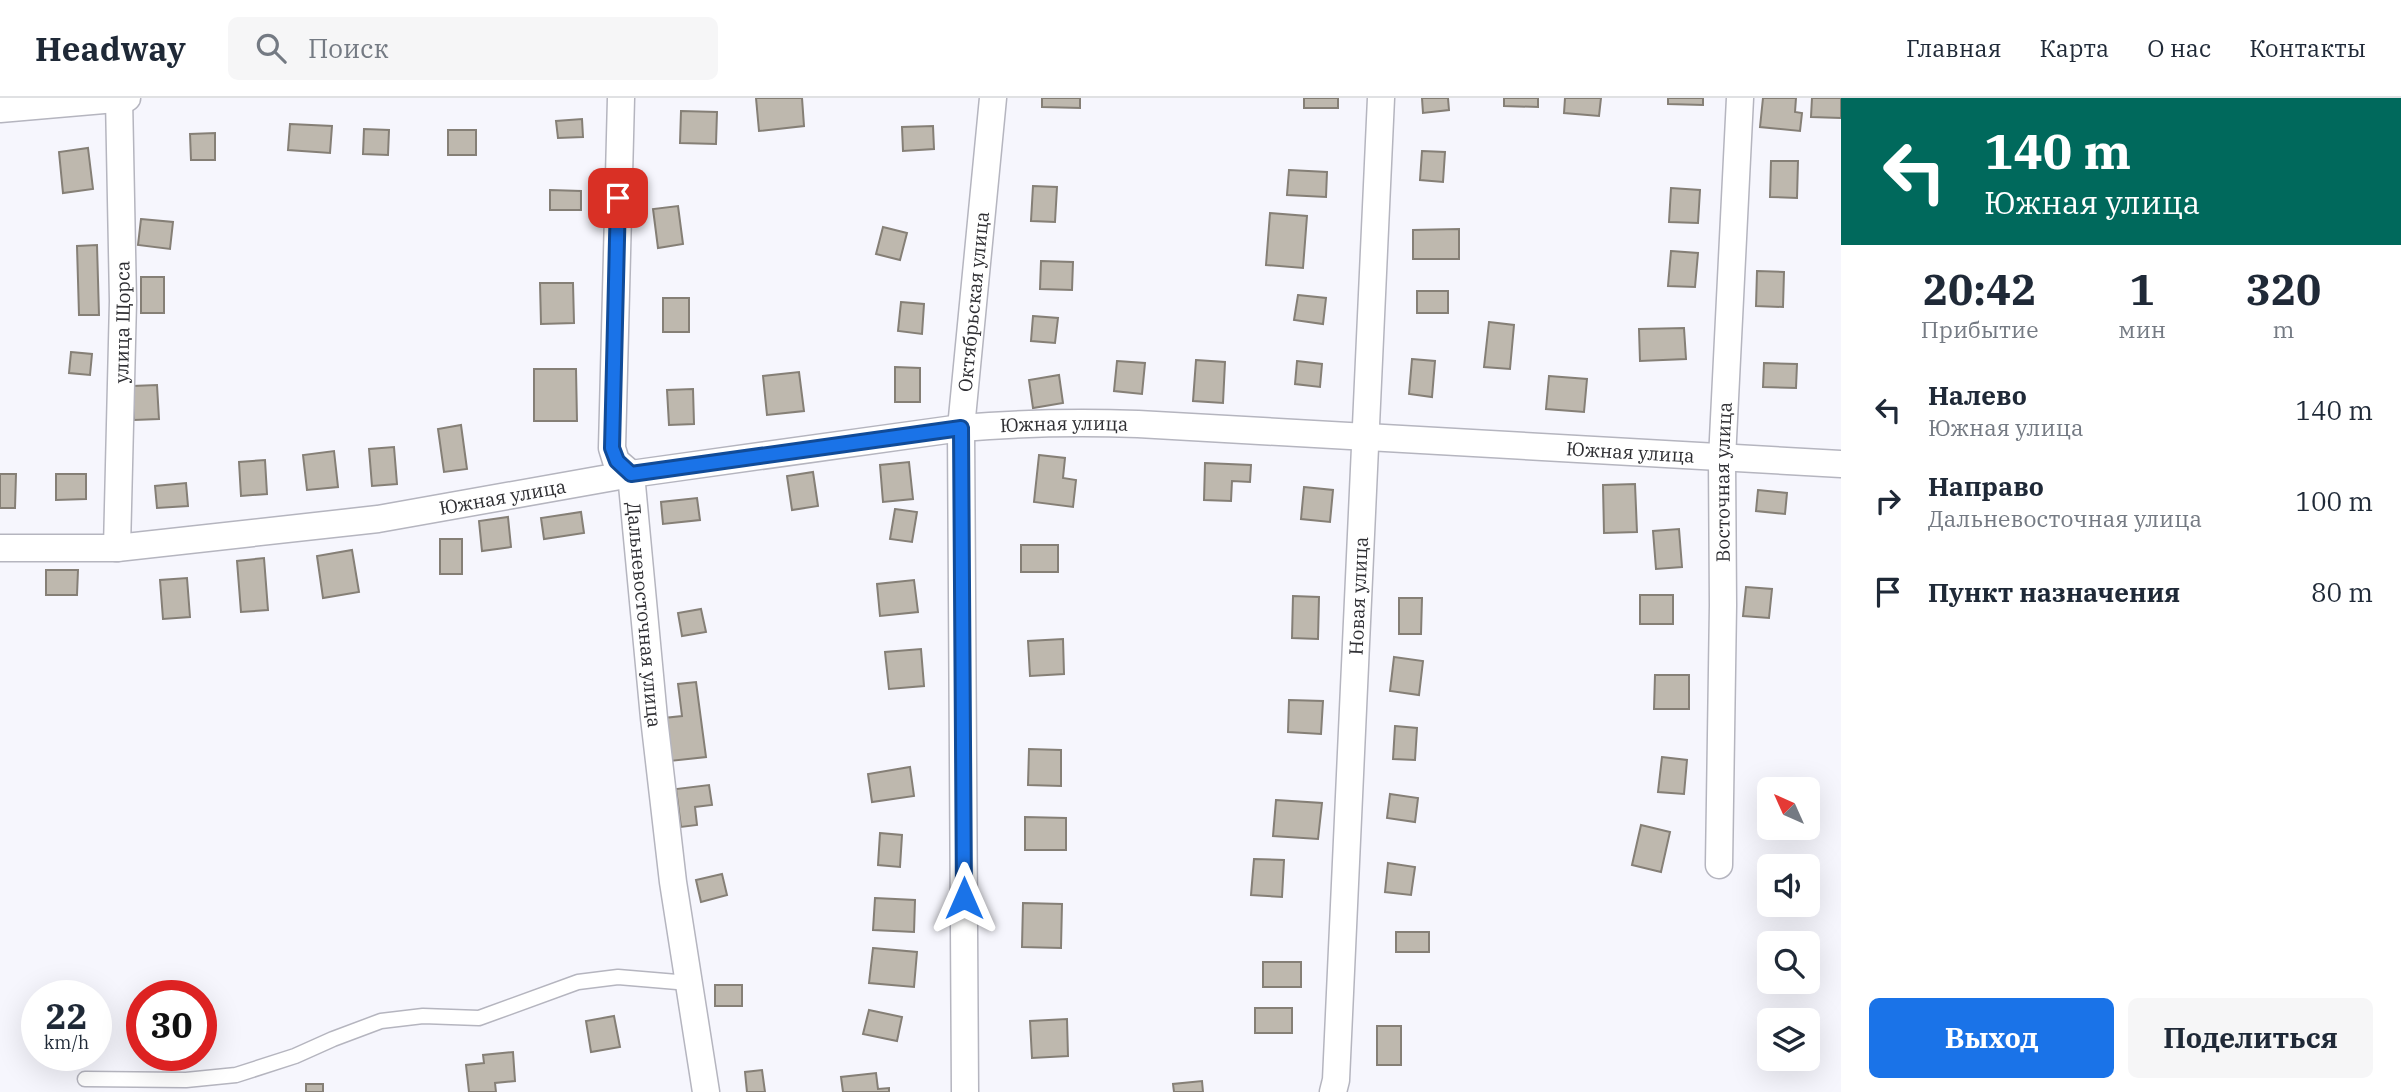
<!DOCTYPE html>
<html lang="ru">
<head>
<meta charset="utf-8">
<style>
	body { margin:0; font-family:"IBM Plex Serif",serif; background:#f6f6f7; color:#1f2937; height:100vh; display:flex; flex-direction:column; font-size:26px; white-space:nowrap }
	* { box-sizing:border-box; margin:0 }
	p { font-size:23px; color:#747a83 }
	.icon { flex:none; width:38px; height:38px; fill:none; stroke:currentColor; stroke-width:2; stroke-linecap:round; stroke-linejoin:round }
	.map { position:relative; flex:1; overflow:hidden }
	.sheet { display:flex; flex-direction:column; background:#fff; width:560px }
	.sheet>* { flex:none }
	.hud { background:#00695c; color:#fff; overflow:hidden }
	.needle { width:46px; rotate:315deg }
	.tools { position:absolute; left:1757px; top:679px; display:grid; gap:14px }
	.tools a { display:grid; place-items:center; width:63px; height:63px; border-radius:10px; background:#fff; box-shadow:0 7px 28px #0002; font-size:35px }
	.speed { position:absolute; left:21px; top:882px; display:flex; gap:14px; font-size:35px; font-weight:700; text-align:center }
	.speed>* { display:grid; place-content:center; width:91px; height:91px; border-radius:50%; background:#fff; box-shadow:0 7px 28px #0002; line-height:1 }
	.speed small { font-size:18px; font-weight:400 }
	.speed .limit { border:10px solid #d22; background:#fff; color:#111 }
	.pin { position:absolute; display:grid; place-items:center; width:60px; height:60px; color:#fff; margin:-30px; border-radius:14px; box-shadow:0 4px 10px #0006 }
	.me { position:absolute; width:77px; margin:-38px; rotate:0deg; stroke-linejoin:round; filter:drop-shadow(0 0 5px #0008) }
	.turn { display:flex; align-items:center; gap:24px; height:147px; padding:0 28px; font-size:32px }
	.turn .icon { width:91px; height:91px; stroke-width:2.5 }
	.turn b { display:block; font-size:49px; line-height:60px }
	.eta { display:flex; justify-content:space-evenly; align-items:center; height:119px; text-align:center }
	.eta b { font-size:42px; font-weight:700; line-height:49px }
	.primary-button { display:flex; gap:14px; margin-top:auto; padding:14px 28px }
	.primary-button a { flex:1; height:80px; border-radius:10px; background:#1a73e8; color:#fff; font-size:28px; font-weight:700; line-height:80px; text-align:center }
	.primary-button a+a { background:#f6f6f7; color:#1f2937 }
	ul { padding:0; list-style:none }
	li { display:flex; align-items:center; gap:21px; height:91px; padding:0 28px }
	li div { flex:1 }
	li b { display:block; font-size:26px }
	li em { font-style:normal }
	header { display:flex; align-items:center; gap:42px; box-sizing:border-box; height:98px; padding:0 35px; background:#fff; border-bottom:2px solid #e0e1e3 }
	header strong { font-size:33px }
	nav { display:flex; gap:38px; margin-inline-start:auto; font-size:24px }
	.search { width:490px; height:63px; background:#f6f6f7; display:flex; align-items:center; gap:18px; box-sizing:border-box; padding:0 24px; border-radius:10px; color:#747a83; font-size:26px }
	main { display:flex; flex:1; min-height:0 }
	.map>svg:first-child { display:block }
</style>
</head>
<body>
<header>
<strong>Headway</strong>
<div class="search"><svg class="icon" aria-label="search" viewBox="0 0 24 24"><circle cx="10" cy="10" r="6"/><path d="M15 15l6 6"/></svg>Поиск</div>
<nav><a>Главная</a><a>Карта</a><a>О нас</a><a>Контакты</a></nav>
</header>
<main>
<div class="map">
<svg width="1841" height="994" viewBox="0 0 1841 994">
	<rect width="100%" height="100%" fill="#f6f6fd"/>
	<g fill="#beb8ae" stroke="#857f76" stroke-width="2">
		<path d="M 756,0 L 802,0 L 804,28 L 759,33 Z"/>
		<path d="M 1042,0 L 1080,0 L 1080,10 L 1042,9 Z"/>
		<rect x="1304" y="0" width="34" height="10"/>
		<path d="M 1422,0 L 1448,0 L 1449,12 L 1423,15 Z"/>
		<path d="M 1504,0 L 1538,0 L 1538,9 L 1504,8 Z"/>
		<path d="M 1565,0 L 1601,0 L 1599,18 L 1564,15 Z"/>
		<path d="M 1668,0 L 1703,0 L 1703,7 L 1668,6 Z"/>
		<path d="M 1763,0 L 1796,0 L 1795,14 L 1802,15 L 1800,33 L 1760,29 Z"/>
		<path d="M 1812,0 L 1841,0 L 1841,20 L 1811,19 Z"/>
		<path d="M 681,13 L 717,14 L 716,46 L 680,45 Z"/>
		<path d="M 582,21 L 583,39 L 558,40 L 556,23 Z"/>
		<path d="M 290,26 L 332,28 L 330,55 L 288,52 Z"/>
		<path d="M 933,28 L 934,51 L 903,53 L 902,29 Z"/>
		<path d="M 364,31 L 389,32 L 388,57 L 363,56 Z"/>
		<rect x="448" y="32" width="28" height="25"/>
		<path d="M 215,35 L 215,62 L 191,62 L 190,36 Z"/>
		<path d="M 88,50 L 93,91 L 63,95 L 59,54 Z"/>
		<path d="M 1422,53 L 1445,54 L 1443,84 L 1420,82 Z"/>
		<path d="M 1771,63 L 1798,63 L 1797,100 L 1770,99 Z"/>
		<path d="M 1289,72 L 1327,74 L 1326,99 L 1287,97 Z"/>
		<path d="M 1033,88 L 1057,89 L 1055,124 L 1031,123 Z"/>
		<path d="M 1671,90 L 1700,92 L 1698,125 L 1669,124 Z"/>
		<path d="M 550,92 L 581,93 L 581,112 L 550,112 Z"/>
		<path d="M 678,108 L 683,146 L 658,150 L 653,111 Z"/>
		<path d="M 1270,115 L 1307,118 L 1303,170 L 1266,167 Z"/>
		<path d="M 141,121 L 173,124 L 170,151 L 138,147 Z"/>
		<path d="M 883,129 L 907,135 L 900,162 L 876,156 Z"/>
		<path d="M 1459,131 L 1459,161 L 1413,161 L 1413,132 Z"/>
		<path d="M 97,147 L 99,217 L 79,217 L 77,148 Z"/>
		<path d="M 1671,153 L 1698,155 L 1695,189 L 1668,188 Z"/>
		<path d="M 1041,163 L 1073,164 L 1072,192 L 1040,191 Z"/>
		<path d="M 1757,173 L 1784,174 L 1783,209 L 1756,208 Z"/>
		<rect x="141" y="179" width="23" height="36"/>
		<path d="M 540,185 L 573,185 L 574,225 L 541,226 Z"/>
		<rect x="1417" y="193" width="31" height="22"/>
		<path d="M 1298,197 L 1326,200 L 1323,226 L 1294,222 Z"/>
		<rect x="663" y="200" width="26" height="34"/>
		<path d="M 901,204 L 924,206 L 922,236 L 898,233 Z"/>
		<path d="M 1033,218 L 1058,220 L 1055,245 L 1031,243 Z"/>
		<path d="M 1489,224 L 1514,227 L 1510,271 L 1484,269 Z"/>
		<path d="M 1684,230 L 1686,261 L 1640,263 L 1639,231 Z"/>
		<path d="M 71,254 L 92,256 L 90,277 L 69,275 Z"/>
		<path d="M 1412,261 L 1435,263 L 1432,299 L 1409,296 Z"/>
		<path d="M 1196,262 L 1225,264 L 1223,305 L 1193,303 Z"/>
		<path d="M 1117,263 L 1145,265 L 1142,296 L 1114,293 Z"/>
		<path d="M 1297,263 L 1322,266 L 1320,289 L 1295,286 Z"/>
		<path d="M 1764,265 L 1797,266 L 1796,290 L 1763,289 Z"/>
		<path d="M 895,269 L 920,270 L 920,304 L 895,304 Z"/>
		<path d="M 534,271 L 576,271 L 577,323 L 534,323 Z"/>
		<path d="M 799,274 L 804,313 L 767,317 L 763,278 Z"/>
		<path d="M 1059,277 L 1063,305 L 1033,310 L 1029,282 Z"/>
		<path d="M 1549,278 L 1587,281 L 1584,314 L 1546,311 Z"/>
		<path d="M 157,287 L 159,321 L 134,322 L 132,288 Z"/>
		<path d="M 693,291 L 694,326 L 669,327 L 667,292 Z"/>
		<path d="M 461,327 L 467,371 L 444,374 L 438,331 Z"/>
		<path d="M 394,349 L 397,386 L 372,388 L 369,351 Z"/>
		<path d="M 334,353 L 338,389 L 307,392 L 303,357 Z"/>
		<path d="M 1039,357 L 1065,360 L 1063,380 L 1076,382 L 1073,409 L 1034,404 Z"/>
		<path d="M 265,362 L 267,396 L 241,398 L 239,364 Z"/>
		<path d="M 909,364 L 913,401 L 883,404 L 880,367 Z"/>
		<path d="M 1205,365 L 1251,367 L 1250,384 L 1232,383 L 1231,403 L 1204,402 Z"/>
		<path d="M 813,374 L 818,408 L 792,412 L 787,378 Z"/>
		<path d="M 0,376 L 16,376 L 15,410 L 0,410 Z"/>
		<path d="M 56,376 L 86,376 L 86,401 L 56,402 Z"/>
		<path d="M 186,385 L 188,408 L 157,410 L 155,388 Z"/>
		<path d="M 1635,386 L 1637,434 L 1604,435 L 1603,387 Z"/>
		<path d="M 1304,389 L 1333,392 L 1330,424 L 1301,421 Z"/>
		<path d="M 1758,392 L 1787,395 L 1785,416 L 1756,413 Z"/>
		<path d="M 697,400 L 700,422 L 663,426 L 661,404 Z"/>
		<path d="M 895,411 L 917,414 L 912,444 L 890,441 Z"/>
		<path d="M 581,414 L 584,435 L 544,441 L 541,420 Z"/>
		<path d="M 508,419 L 511,449 L 482,453 L 479,423 Z"/>
		<path d="M 1679,431 L 1682,469 L 1656,471 L 1653,433 Z"/>
		<rect x="440" y="441" width="22" height="35"/>
		<rect x="1021" y="447" width="37" height="27"/>
		<path d="M 352,452 L 359,494 L 323,500 L 317,458 Z"/>
		<path d="M 264,460 L 268,512 L 241,514 L 237,463 Z"/>
		<path d="M 46,472 L 78,472 L 77,497 L 46,497 Z"/>
		<path d="M 187,480 L 190,519 L 163,521 L 160,482 Z"/>
		<path d="M 914,482 L 918,514 L 880,518 L 877,486 Z"/>
		<path d="M 1746,489 L 1772,491 L 1769,520 L 1743,518 Z"/>
		<rect x="1640" y="497" width="33" height="29"/>
		<path d="M 1293,498 L 1319,499 L 1318,541 L 1292,540 Z"/>
		<path d="M 1399,500 L 1422,500 L 1421,536 L 1399,536 Z"/>
		<path d="M 701,511 L 706,534 L 682,538 L 678,515 Z"/>
		<path d="M 1063,541 L 1064,576 L 1030,578 L 1028,543 Z"/>
		<path d="M 921,551 L 924,588 L 889,591 L 885,554 Z"/>
		<path d="M 1394,559 L 1423,563 L 1419,597 L 1390,593 Z"/>
		<path d="M 1655,577 L 1689,577 L 1689,611 L 1654,611 Z"/>
		<path d="M 696,584 L 706,659 L 670,663 L 664,620 L 682,618 L 678,586 Z"/>
		<path d="M 1289,602 L 1323,603 L 1321,636 L 1288,634 Z"/>
		<path d="M 1395,628 L 1417,630 L 1415,662 L 1393,661 Z"/>
		<path d="M 1029,651 L 1061,652 L 1061,688 L 1028,687 Z"/>
		<path d="M 1662,659 L 1687,662 L 1684,696 L 1658,694 Z"/>
		<path d="M 910,669 L 914,698 L 872,704 L 868,676 Z"/>
		<path d="M 709,687 L 712,707 L 695,709 L 697,727 L 681,729 L 676,691 Z"/>
		<path d="M 1390,696 L 1418,700 L 1415,724 L 1387,720 Z"/>
		<path d="M 1276,702 L 1322,705 L 1318,741 L 1273,738 Z"/>
		<path d="M 1025,719 L 1066,720 L 1066,752 L 1025,752 Z"/>
		<path d="M 1641,727 L 1670,734 L 1661,774 L 1632,767 Z"/>
		<path d="M 880,735 L 902,737 L 900,769 L 878,767 Z"/>
		<path d="M 1254,761 L 1284,762 L 1282,799 L 1251,797 Z"/>
		<path d="M 1388,765 L 1415,769 L 1411,797 L 1385,794 Z"/>
		<path d="M 722,776 L 727,797 L 701,804 L 696,782 Z"/>
		<path d="M 875,800 L 915,802 L 914,834 L 873,832 Z"/>
		<path d="M 1023,805 L 1062,806 L 1061,850 L 1022,849 Z"/>
		<rect x="1396" y="834" width="33" height="20"/>
		<path d="M 873,850 L 917,854 L 914,889 L 869,885 Z"/>
		<rect x="1263" y="864" width="38" height="25"/>
		<rect x="715" y="887" width="27" height="21"/>
		<rect x="1255" y="910" width="37" height="25"/>
		<path d="M 869,912 L 902,919 L 897,943 L 863,936 Z"/>
		<path d="M 614,918 L 620,949 L 591,954 L 586,923 Z"/>
		<path d="M 1067,921 L 1068,958 L 1032,960 L 1030,923 Z"/>
		<rect x="1377" y="928" width="24" height="39"/>
		<path d="M 513,954 L 515,983 L 495,985 L 496,994 L 469,994 L 466,967 L 484,965 L 483,957 Z"/>
		<path d="M 762,972 L 765,994 L 747,994 L 745,974 Z"/>
		<path d="M 876,975 L 878,991 L 889,990 L 889,994 L 843,994 L 841,979 Z"/>
		<path d="M 1202,983 L 1203,994 L 1174,994 L 1173,986 Z"/>
		<rect x="306" y="986" width="17" height="8"/>
	</g>
	<g fill="none" stroke-linecap="round" stroke-linejoin="round">
		<defs>
			<path id="lane" d="M 85,981 L 186,982 L 236,977 L 295,958 L 333,941 L 381,923 L 423,918 L 479,920 L 578,884 L 618,879 L 689,885"/>
			<g id="street">
				<path id="s1" d="M 621,0 L 612,350 L 616,363 L 631,376 L 654,620 L 673,784 L 706,994"/>
				<path d="M 0,11 L 127,0"/>
				<path id="s2" d="M 0,450 L 117,450 L 378,421 L 631,376 L 961,330 C 1020,325 1078,324 1138,326 L 1841,366"/>
				<path id="s3" d="M 117,450 L 123,203 L 119,0"/>
				<path id="s4" d="M 1719,767 L 1723,507 L 1722,361 L 1740,0"/>
				<path id="s5" d="M 965,994 L 961,330 L 993,0"/>
				<path id="s6" d="M 1333,994 L 1336,982 L 1381,0"/>
			</g>
		</defs>
		<use href="#lane" stroke="#b5b5bf" stroke-width="17"/>
		<use href="#street" stroke="#b5b5bf" stroke-width="29"/>
		<use href="#lane" stroke="#fff" stroke-width="14"/>
		<use href="#street" stroke="#fff" stroke-width="26"/>
	</g>
	<g fill="none" stroke-linecap="round" stroke-linejoin="round">
		<defs>
			<path id="route" d="M 618,100 L 612,350 L 617,363 L 631,376 L 961,330 L 964,800"/>
		</defs>
		<use href="#route" stroke="#114b97" stroke-width="18"/>
		<use href="#route" stroke="#1a73e8" stroke-width="12"/>
	</g>
	<g text-anchor="middle" stroke-width="7" stroke-linejoin="round" paint-order="stroke">
		<g font-size="19" fill="#2e2e32" stroke="#f6f6fd">
			<text dy="7" stroke="none"><textPath href="#s5" startOffset="791">Октябрьская улица</textPath></text>
			<text dy="7" stroke="none"><textPath href="#s3" startOffset="226">улица Щорса</textPath></text>
			<text dy="7" stroke="none"><textPath href="#s2" startOffset="1073">Южная улица</textPath></text>
			<text dy="7" stroke="none"><textPath href="#s2" startOffset="1640">Южная улица</textPath></text>
			<text dy="7" stroke="none"><textPath href="#s4" startOffset="383">Восточная улица</textPath></text>
			<text dy="7" stroke="none"><textPath href="#s2" startOffset="506">Южная улица</textPath></text>
			<text dy="7" stroke="none"><textPath href="#s6" startOffset="497">Новая улица</textPath></text>
			<text dy="7" stroke="none"><textPath href="#s1" startOffset="525">Дальневосточная улица</textPath></text>
		</g>
	</g>
</svg>
<div class="tools">
<a><svg class="needle" viewBox="-14 -14 28 28"><path d="M0-13l5 13h-10z" fill="#e53935"/><path d="M0 13l5-13h-10z" fill="#747a83"/></svg></a>
<a><svg class="icon" aria-label="sound" viewBox="0 0 24 24"><path d="M4 9h4l5-4v14l-5-4H4zM17 9q2 3 0 6"/></svg></a>
<a><svg class="icon" aria-label="search" viewBox="0 0 24 24"><circle cx="10" cy="10" r="6"/><path d="M15 15l6 6"/></svg></a>
<a><svg class="icon" aria-label="layers" viewBox="0 0 24 24"><path d="M12 4l9 5-9 5-9-5zM3 14l9 5 9-5"/></svg></a>
</div>
<div class="speed"><div>22<small>km/h</small></div><div class="limit">30</div></div>
<div class="pin" style="left:618px;top:100px;background:#d93025"><svg class="icon" aria-label="arrive" viewBox="0 0 24 24"><path d="M6 21V4h12l-3 4 3 4H6"/></svg></div>
<svg class="me" style="left:964px;top:800px" viewBox="-20 -20 40 40"><path d="M0-17L14 15 0 8-14 15z" fill="#1a73e8" stroke="#fff" stroke-width="4"/></svg>
</div>
<section class="sheet">
<div class="hud">
<div class="turn"><svg class="icon" aria-label="left" viewBox="0 0 24 24"><path d="M17 20v-9H6M10 6l-5 5 5 5"/></svg><div><b>140 m</b>Южная улица</div></div>
</div>
<div class="eta">
<div><b>20:42</b><p>Прибытие</p></div>
<div><b>1</b><p>мин</p></div>
<div><b>320</b><p>m</p></div>
</div>
<ul>
<li><svg class="icon" aria-label="left" viewBox="0 0 24 24"><path d="M17 20v-9H6M10 6l-5 5 5 5"/></svg><div><b>Налево</b><p>Южная улица</p></div><em>140 m</em></li>
<li><svg class="icon" aria-label="right" viewBox="0 0 24 24"><path d="M7 20v-9h11M14 6l5 5-5 5"/></svg><div><b>Направо</b><p>Дальневосточная улица</p></div><em>100 m</em></li>
<li><svg class="icon" aria-label="arrive" viewBox="0 0 24 24"><path d="M6 21V4h12l-3 4 3 4H6"/></svg><div><b>Пункт назначения</b></div><em>80 m</em></li>
</ul>
<div class="primary-button"><a>Выход</a><a>Поделиться</a></div>
</section>
</main>
</body>
</html>
